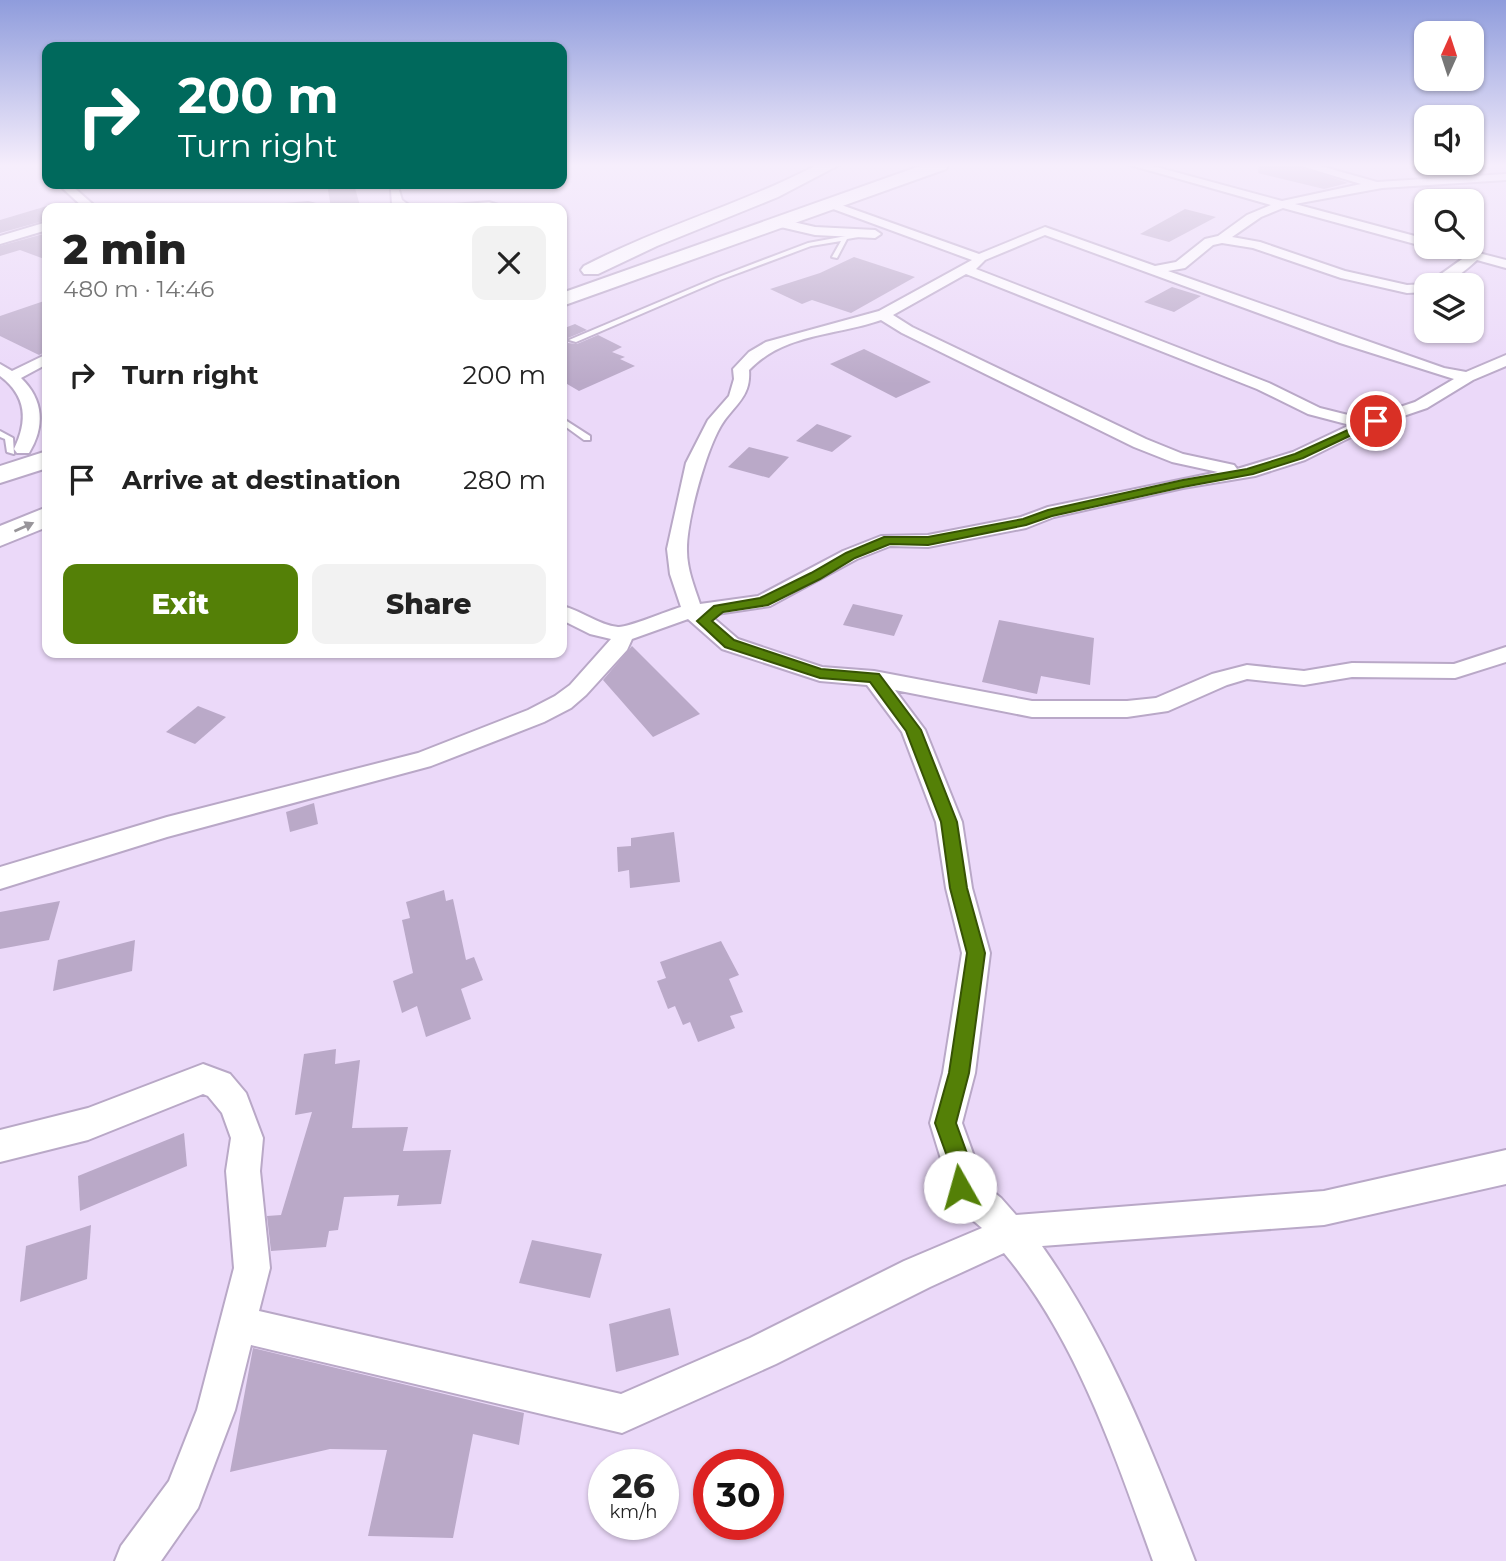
<!DOCTYPE html>
<html lang="en">
<head>
<meta charset="utf-8">
<style>
	body { margin:0; font-family:Montserrat,sans-serif; background:#f2f2f2; color:#222; height:100vh; display:flex; flex-direction:column; font-size:26px; white-space:nowrap }
	* { box-sizing:border-box; margin:0 }
	p { font-size:23px; color:#767676 }
	.icon { flex:none; width:38px; height:38px; fill:none; stroke:currentColor; stroke-width:2; stroke-linecap:round; stroke-linejoin:round }
	.map { position:relative; flex:1; overflow:hidden }
	.side { position:absolute; left:42px; top:203px; width:525px; height:455px; display:flex; flex-direction:column; background:#fff; border-radius:14px; box-shadow:0 2px 5px #0004 }
	.side>* { flex:none }
	.guide { position:absolute; left:42px; top:42px; width:525px; height:147px; border-radius:14px; box-shadow:0 2px 5px #0004; background:#00695c; color:#fff; overflow:hidden }
	.needle { width:46px; rotate:3deg }
	.buttons { position:absolute; left:1414px; top:21px; display:grid; gap:14px }
	.buttons a { display:grid; place-items:center; width:70px; height:70px; border-radius:14px; background:#fff; box-shadow:0 2px 5px #0004; font-size:35px }
	.speed { position:absolute; left:588px; top:1449px; display:flex; gap:14px; font-size:35px; font-weight:700; text-align:center }
	.speed>* { display:grid; place-content:center; width:91px; height:91px; border-radius:50%; background:#fff; box-shadow:0 2px 5px #0004; line-height:1 }
	.speed small { font-size:18px; font-weight:400 }
	.speed .limit { border:10px solid #d22; background:#fff; color:#111 }
	.pin { position:absolute; display:grid; place-items:center; width:60px; height:60px; color:#fff; margin:-30px; border:4px solid #fff; border-radius:50%; box-shadow:0 2px 7px #0007 }
	.me { position:absolute; width:77px; margin:-38px; rotate:353deg; stroke-linejoin:round; filter:drop-shadow(0 0 5px #0008) }
	.turn { display:flex; align-items:center; gap:24px; height:147px; padding:0 21px; font-size:32px }
	.turn .icon { width:91px; height:91px; stroke-width:2.5 }
	.turn b { display:block; font-size:49px; line-height:60px }
	.round { display:grid; place-items:center; flex:none; width:74px; height:74px; border-radius:14px; background:#f2f2f2 }
	.head { display:flex; align-items:center; justify-content:space-between; height:119px; padding:0 21px }
	h1 { font-size:42px; font-weight:800; line-height:52px }
	.cta { display:flex; gap:14px; margin-top:auto; padding:14px 21px }
	.cta a { flex:1; height:80px; border-radius:14px; background:#548007; color:#fff; font-size:28px; font-weight:800; line-height:80px; text-align:center }
	.cta a+a { background:#f2f2f2; color:#222 }
	ul { padding:0; list-style:none }
	li { display:flex; align-items:center; gap:21px; height:105px; padding:0 21px }
	li div { flex:1 }
	li b { display:block; font-size:26px }
	li em { font-style:normal }
	.map>svg:first-child { display:block }
</style>
</head>
<body>
<div class="map">
<svg width="1506" height="1561" viewBox="0 0 1506 1561">
	<rect width="100%" height="100%" fill="#ebd9f9"/>
	<g fill="#baa9c8">
		<path d="M 1259,165 L 1296,165 L 1348,183 L 1324,189 L 1258,173 Z"/>
		<path d="M 327,184 L 354,184 L 360,206 L 331,208 Z"/>
		<path d="M 47,206 L 47,220 L 0,233 L 0,220 Z"/>
		<path d="M 1185,209 L 1216,217 L 1169,242 L 1140,234 Z"/>
		<path d="M 47,233 L 47,260 L 20,250 L 0,256 L 0,246 Z"/>
		<path d="M 854,257 L 915,277 L 851,313 L 812,300 L 802,304 L 770,289 L 820,273 Z"/>
		<path d="M 1172,287 L 1201,296 L 1174,312 L 1144,302 Z"/>
		<path d="M 47,300 L 47,351 L 39,355 L 0,336 L 0,316 Z"/>
		<path d="M 575,324 L 587,330 L 568,338 L 568,343 L 577,344 L 598,335 L 622,347 L 612,352 L 625,357 L 620,359 L 635,366 L 579,391 L 562,381 L 562,329 Z"/>
		<path d="M 864,349 L 931,382 L 896,398 L 830,364 Z"/>
		<path d="M 817,424 L 852,436 L 832,452 L 796,441 Z"/>
		<path d="M 749,447 L 789,457 L 769,478 L 728,467 Z"/>
		<path d="M 853,604 L 903,615 L 894,636 L 843,625 Z"/>
		<path d="M 999,620 L 1094,638 L 1090,685 L 1041,676 L 1037,694 L 982,682 Z"/>
		<path d="M 632,646 L 700,714 L 653,737 L 603,680 Z"/>
		<path d="M 198,706 L 226,717 L 195,744 L 166,732 Z"/>
		<path d="M 314,803 L 318,824 L 290,832 L 286,812 Z"/>
		<path d="M 674,832 L 680,882 L 630,888 L 629,870 L 618,872 L 617,847 L 631,846 L 631,838 Z"/>
		<path d="M 444,890 L 446,901 L 453,899 L 466,960 L 474,957 L 483,980 L 461,989 L 471,1019 L 426,1037 L 417,1006 L 402,1013 L 393,981 L 413,973 L 402,920 L 410,918 L 406,902 Z"/>
		<path d="M 60,901 L 49,940 L 0,949 L 0,912 Z"/>
		<path d="M 135,940 L 132,971 L 53,991 L 58,960 Z"/>
		<path d="M 721,941 L 739,975 L 729,979 L 743,1012 L 730,1016 L 735,1028 L 698,1042 L 690,1022 L 683,1025 L 675,1006 L 668,1009 L 657,981 L 666,978 L 660,962 Z"/>
		<path d="M 336,1049 L 335,1064 L 360,1060 L 352,1128 L 408,1127 L 403,1151 L 451,1150 L 441,1204 L 397,1206 L 399,1195 L 344,1197 L 338,1230 L 329,1231 L 326,1247 L 271,1251 L 267,1216 L 281,1215 L 312,1112 L 295,1115 L 304,1054 Z"/>
		<path d="M 184,1133 L 187,1166 L 80,1211 L 78,1176 Z"/>
		<path d="M 91,1225 L 87,1279 L 20,1302 L 26,1246 Z"/>
		<path d="M 532,1240 L 602,1254 L 590,1298 L 519,1283 Z"/>
		<path d="M 670,1308 L 679,1355 L 616,1372 L 609,1324 Z"/>
		<path d="M 253,1348 L 524,1413 L 519,1445 L 473,1434 L 453,1538 L 368,1536 L 387,1450 L 330,1449 L 230,1472 Z"/>
	</g>
	<g fill="none" stroke-linecap="round" stroke-linejoin="round">
		<defs>
			<g id="service">
				<path d="M 868,232 L 870,235 L 847,239 L 837,258 L 832,257 L 841,241 L 811,246 L 720,280 L 576,342 L 569,340 L 716,278 L 808,243 Z"/>
				<path d="M 562,418 L 590,436 L 590,440 L 584,440 L 562,424 Z"/>
				<path d="M 0,431 L 13,438 L 14,454 L 7,452 L 5,439 L 0,437 Z"/>
			</g>
			<g id="minor">
				<path d="M 1130,165 L 1149,165 L 1282,201 L 1361,184 L 1298,165 L 1317,165 L 1377,182 L 1506,174 L 1506,180 L 1382,188 L 1295,204 L 1426,239 L 1426,247 L 1283,208 L 1261,217 L 1232,237 L 1260,242 L 1345,271 L 1407,285 L 1427,284 L 1465,257 L 1437,250 L 1435,247 L 1455,247 L 1506,260 L 1506,268 L 1477,260 C 1460,275 1449,285 1426,285 L 1426,292 L 1407,293 L 1341,278 L 1253,248 L 1222,243 L 1213,245 L 1185,268 L 1168,271 L 1444,368 L 1466,372 L 1506,355 L 1506,366 L 1473,380 L 1427,408 L 1371,427 L 1305,460 L 1255,476 L 1183,488 L 1054,517 L 1026,528 L 928,547 L 890,546 L 857,559 L 770,606 L 710,615 L 738,639 L 822,667 L 874,671 L 1032,701 L 1127,701 L 1156,698 L 1212,674 L 1247,665 L 1304,671 L 1352,663 L 1454,664 L 1506,647 L 1506,662 L 1455,678 L 1352,677 L 1304,685 L 1247,679 L 1227,685 L 1168,711 L 1127,717 L 1032,717 L 895,690 L 925,730 L 962,822 L 972,888 L 990,953 L 975,1073 L 962,1123 L 975,1159 L 976,1178 L 1001,1198 L 1016,1215 L 1324,1191 L 1506,1150 L 1506,1184 L 1324,1225 L 1042,1246 C 1110,1342 1153,1452 1195,1561 L 1153,1561 C 1115,1456 1077,1340 1004,1253 L 930,1287 L 776,1364 L 622,1433 L 251,1345 L 235,1410 L 198,1508 L 161,1561 L 115,1561 L 121,1546 L 169,1481 L 197,1410 L 234,1268 L 226,1171 L 231,1138 L 222,1113 L 208,1096 L 203,1094 L 88,1140 L 0,1162 L 0,1130 L 88,1108 L 203,1064 L 230,1074 L 246,1093 L 263,1138 L 260,1171 L 270,1268 L 259,1311 L 621,1394 L 750,1338 L 904,1261 L 982,1228 L 948,1199 L 943,1187 L 941,1159 L 930,1123 L 943,1073 L 962,953 L 946,888 L 936,822 L 902,732 L 867,685 L 820,681 L 722,649 L 688,619 L 632,639 L 627,650 L 586,695 L 571,708 L 544,722 L 431,766 L 167,837 L 0,889 L 0,867 L 167,817 L 418,753 L 528,710 L 555,696 L 570,685 L 611,639 L 590,634 L 562,620 L 562,606 C 581,610 598,625 618,627 C 627,628 667,611 681,607 L 670,574 L 667,549 L 686,463 L 708,420 L 729,396 L 734,379 L 733,369 L 749,352 L 766,342 L 879,311 L 972,260 L 825,206 L 825,202 L 833,202 L 979,254 L 1045,227 L 1155,266 L 1176,262 L 1205,239 L 1218,236 L 1247,215 L 1271,205 ZM 1045,235 L 1340,343 L 1454,379 L 1415,402 L 1364,419 L 1320,408 L 1269,383 L 976,269 L 985,260 ZM 966,274 L 1257,389 L 1308,414 L 1350,425 L 1293,452 L 1237,469 L 1234,465 L 1183,454 L 1146,439 L 912,327 L 893,315 ZM 881,320 L 902,333 L 1134,447 L 1172,462 L 1218,472 L 1048,507 L 1021,517 L 928,535 L 881,536 L 843,551 L 758,596 L 700,604 C 694,586 687,569 687,551 C 686,522 707,445 724,421 C 737,403 751,395 749,370 C 785,333 835,336 881,320 Z"/>
				<path d="M 58,184 L 70,184 L 97,208 L 84,208 Z"/>
				<path d="M 391,190 L 399,190 L 402,200 L 413,208 L 399,208 L 392,204 Z"/>
				<path d="M 489,202 L 507,208 L 448,208 L 454,205 Z"/>
				<path d="M 308,203 L 328,208 L 278,208 L 284,205 Z"/>
				<path d="M 776,218 L 815,227 L 875,230 L 881,234 L 875,238 L 815,235 L 772,225 L 770,222 Z"/>
				<path d="M 47,222 L 47,230 L 0,244 L 0,236 Z"/>
				<path d="M 47,354 L 47,364 L 21,378 C 44,400 45,427 29,453 L 17,453 L 14,449 C 28,421 27,396 0,376 L 0,364 L 12,371 Z"/>
			</g>
			<path id="primary" d="M 817,165 L 839,165 L 778,197 L 657,246 L 598,274 L 584,274 L 581,270 L 584,266 C 659,227 742,204 817,165 Z"/>
			<g id="trunk">
				<path d="M 923,165 L 948,165 L 946,169 L 562,306 L 562,293 Z"/>
				<path d="M 47,451 L 47,468 L 0,483 L 0,466 Z"/>
				<path d="M 47,507 L 47,527 L 0,546 L 0,526 Z"/>
			</g>
		</defs>
		<use href="#service" stroke="#b9a8c7" stroke-width="4"/>
		<use href="#minor" stroke="#b9a8c7" stroke-width="4"/>
		<use href="#primary" stroke="#b9a8c7" stroke-width="4"/>
		<use href="#trunk" stroke="#b9a8c7" stroke-width="4"/>
		<use href="#service" fill="#fff" fill-rule="evenodd"/>
		<use href="#minor" fill="#fff" fill-rule="evenodd"/>
		<use href="#primary" fill="#fff" fill-rule="evenodd"/>
		<use href="#trunk" fill="#fff" fill-rule="evenodd"/>
	</g>
	<defs><path id="oneway-solid" d="M-6-.8H1V-3.2L6.5 0L1 3.2V.8H-6Z" transform="scale(1.75)"/></defs>
	<use fill="#98959a" href="#oneway-solid" transform="translate(24 527) rotate(-24)"/>
	<linearGradient id="sky" x2="0" y2="1"><stop stop-color="#8f9cdc"/><stop offset="0.43" stop-color="#f6eefc"/><stop offset="1" stop-color="#f6eefc" stop-opacity="0"/></linearGradient>
	<rect width="1506" height="384" fill="url(#sky)"/>
	<path fill="#548007" stroke="#375305" stroke-width="2" d="M 1372,419 L 1381,421 L 1303,458 L 1253,474 L 1183,487 L 1052,516 L 1026,525 L 928,545 L 890,544 L 855,558 L 820,579 L 768,605 L 723,612 L 712,621 L 734,640 L 821,669 L 879,674 L 921,730 L 957,822 L 967,888 L 985,953 L 969,1073 L 956,1123 L 969,1159 L 971,1187 L 968,1195 L 960,1198 L 953,1195 L 949,1187 L 948,1159 L 935,1123 L 949,1073 L 967,953 L 950,888 L 941,822 L 906,731 L 870,682 L 820,678 L 725,647 L 697,621 L 714,606 L 760,598 L 811,573 L 846,553 L 884,537 L 928,537 L 1023,519 L 1048,510 L 1183,480 L 1247,469 L 1295,454 Z"/>
</svg>
<div class="buttons">
<a><svg class="needle" viewBox="-14 -14 28 28"><path d="M0-13l5 13h-10z" fill="#e53935"/><path d="M0 13l5-13h-10z" fill="#767676"/></svg></a>
<a><svg class="icon" aria-label="sound" viewBox="0 0 24 24"><path d="M4 9h4l5-4v14l-5-4H4zM17 9q2 3 0 6"/></svg></a>
<a><svg class="icon" aria-label="search" viewBox="0 0 24 24"><circle cx="10" cy="10" r="6"/><path d="M15 15l6 6"/></svg></a>
<a><svg class="icon" aria-label="layers" viewBox="0 0 24 24"><path d="M12 4l9 5-9 5-9-5zM3 14l9 5 9-5"/></svg></a>
</div>
<div class="speed"><div>26<small>km/h</small></div><div class="limit">30</div></div>
<div class="pin" style="left:1376px;top:421px;background:#d93025"><svg class="icon" aria-label="arrive" viewBox="0 0 24 24"><path d="M6 21V4h12l-3 4 3 4H6"/></svg></div>
<svg class="me" style="left:960px;top:1187px" viewBox="-20 -20 40 40"><circle r="19" fill="#fff"/><path d="M0-13L10 11 0 6-10 11z" fill="#548007"/></svg>
<div class="guide">
<div class="turn"><svg class="icon" aria-label="right" viewBox="0 0 24 24"><path d="M7 20v-9h11M14 6l5 5-5 5"/></svg><div><b>200 m</b>Turn right</div></div>
</div>
<section class="side">
<div class="head"><div><h1>2 min</h1><p>480 m · 14:46</p></div><a class="round"><svg class="icon" aria-label="close" viewBox="0 0 24 24"><path d="M6 6l12 12M18 6L6 18"/></svg></a></div>
<ul>
<li><svg class="icon" aria-label="right" viewBox="0 0 24 24"><path d="M7 20v-9h11M14 6l5 5-5 5"/></svg><div><b>Turn right</b></div><em>200 m</em></li>
<li><svg class="icon" aria-label="arrive" viewBox="0 0 24 24"><path d="M6 21V4h12l-3 4 3 4H6"/></svg><div><b>Arrive at destination</b></div><em>280 m</em></li>
</ul>
<div class="cta"><a>Exit</a><a>Share</a></div>
</section>
</div>
</body>
</html>
